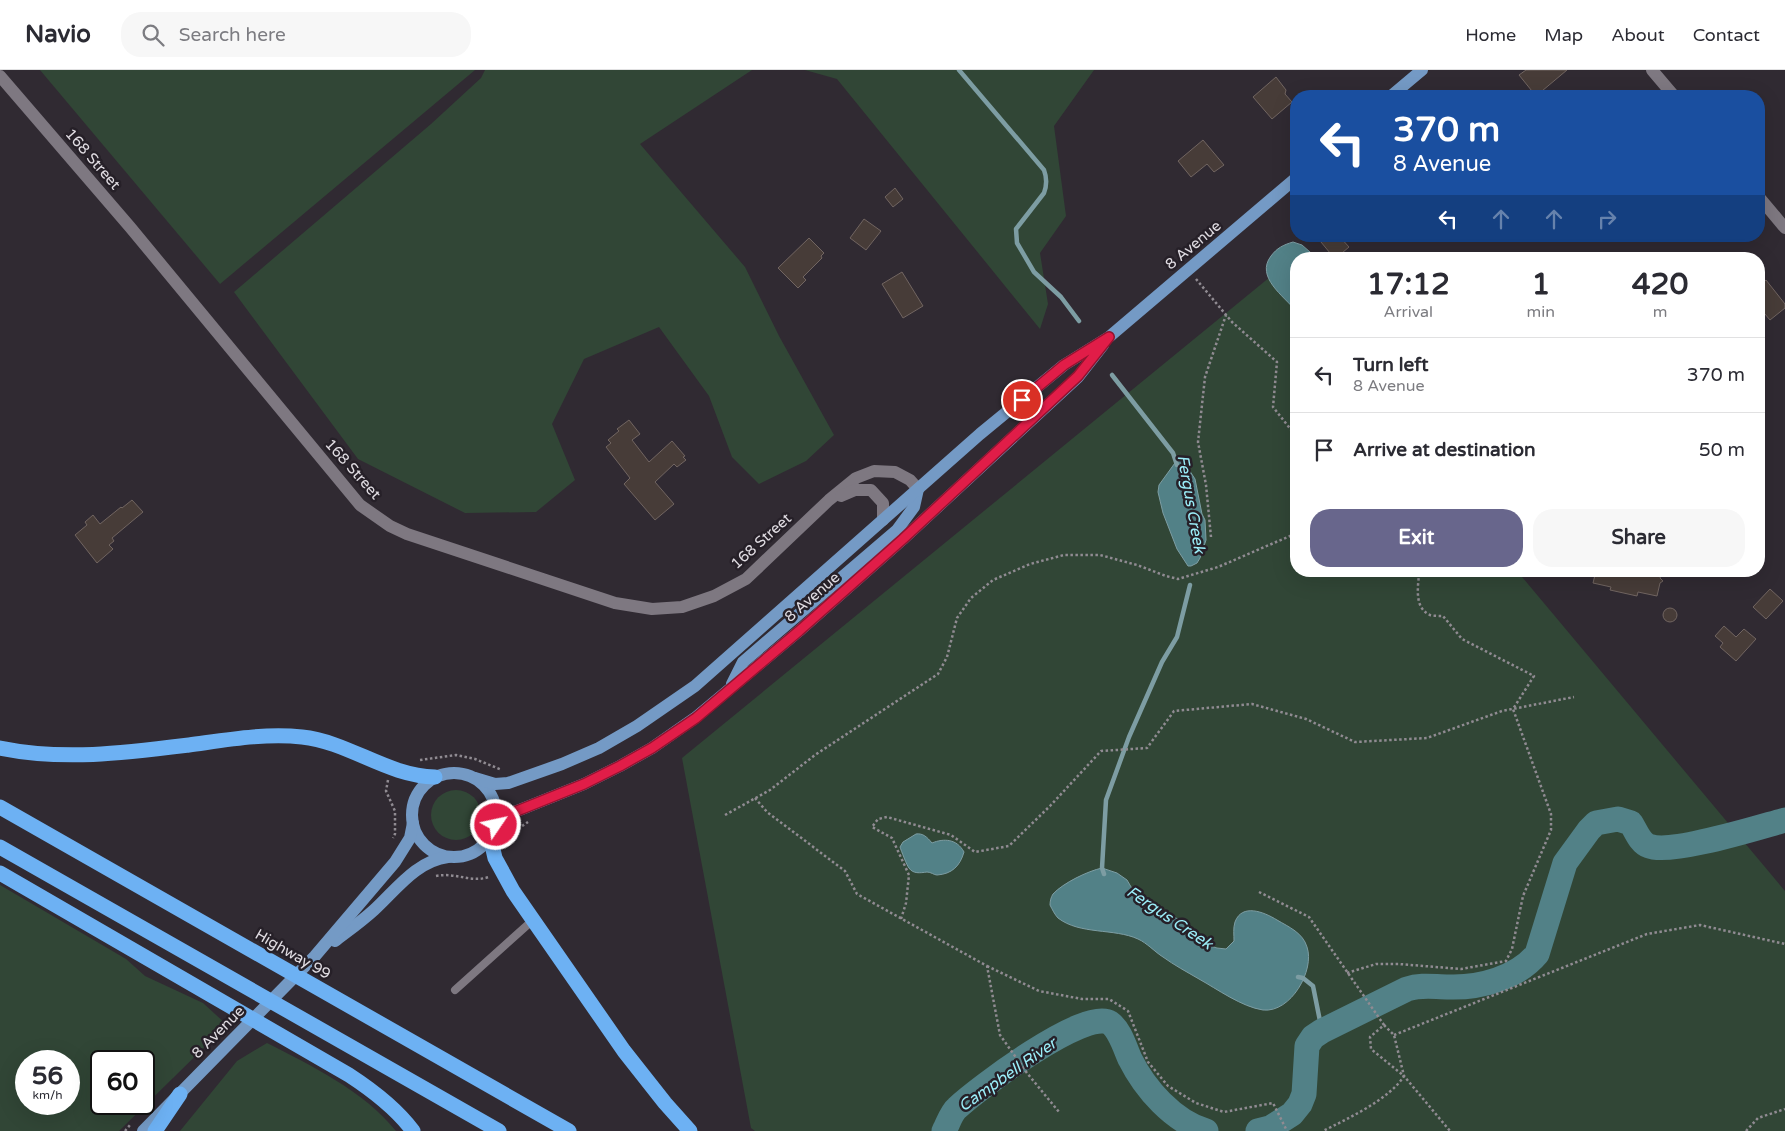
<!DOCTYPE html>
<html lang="en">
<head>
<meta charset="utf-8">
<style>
	body { margin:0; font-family:"Varela Round",sans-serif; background:#f7f7f7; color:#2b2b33; height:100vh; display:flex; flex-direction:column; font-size:19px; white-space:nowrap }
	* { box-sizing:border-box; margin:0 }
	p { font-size:16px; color:#7c7c81 }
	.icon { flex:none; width:28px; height:28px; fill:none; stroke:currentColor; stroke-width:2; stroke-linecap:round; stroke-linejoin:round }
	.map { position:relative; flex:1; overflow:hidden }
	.drawer { position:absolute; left:1290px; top:182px; width:475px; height:325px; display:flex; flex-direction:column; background:#fff; border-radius:20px; box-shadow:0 5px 20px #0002 }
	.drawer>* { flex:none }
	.top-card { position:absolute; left:1290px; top:20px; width:475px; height:152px; border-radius:20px; box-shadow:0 5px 20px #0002; background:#1a4fa0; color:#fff; overflow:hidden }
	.speed { position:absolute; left:15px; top:980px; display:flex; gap:10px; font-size:25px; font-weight:700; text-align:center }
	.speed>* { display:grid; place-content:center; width:65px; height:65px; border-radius:50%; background:#fff; box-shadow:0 5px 20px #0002; line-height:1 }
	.speed small { font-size:12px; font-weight:400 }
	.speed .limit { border:2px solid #111; border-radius:8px; background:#fff; color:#111 }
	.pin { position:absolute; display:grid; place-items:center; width:42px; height:42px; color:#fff; margin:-21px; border:2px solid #fff; border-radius:50%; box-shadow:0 1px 5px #0007 }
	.me { position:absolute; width:55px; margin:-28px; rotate:56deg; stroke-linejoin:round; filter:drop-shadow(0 0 4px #0008) }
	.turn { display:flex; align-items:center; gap:18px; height:105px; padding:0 20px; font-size:22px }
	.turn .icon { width:65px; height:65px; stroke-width:2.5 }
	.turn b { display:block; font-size:35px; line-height:42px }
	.lanes { display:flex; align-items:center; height:48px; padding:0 20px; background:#0003; justify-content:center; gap:25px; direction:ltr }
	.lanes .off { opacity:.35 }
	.eta { display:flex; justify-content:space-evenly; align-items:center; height:85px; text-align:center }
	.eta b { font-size:30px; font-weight:700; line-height:35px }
	.action { display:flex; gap:10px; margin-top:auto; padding:10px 20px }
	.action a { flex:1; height:58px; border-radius:20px; background:#68668c; color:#fff; font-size:20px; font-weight:700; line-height:58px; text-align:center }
	.action a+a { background:#f7f7f7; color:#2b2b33 }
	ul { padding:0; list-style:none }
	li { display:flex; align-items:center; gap:15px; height:75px; padding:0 20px; border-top:1px solid #e1e1e2 }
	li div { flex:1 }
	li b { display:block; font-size:19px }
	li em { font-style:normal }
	header { display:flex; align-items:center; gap:30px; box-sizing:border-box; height:70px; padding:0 25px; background:#fff; border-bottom:1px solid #e1e1e2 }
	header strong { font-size:24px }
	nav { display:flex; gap:28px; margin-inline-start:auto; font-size:18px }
	.search { width:350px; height:45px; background:#f7f7f7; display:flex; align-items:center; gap:12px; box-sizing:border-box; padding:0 18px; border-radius:20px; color:#7c7c81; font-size:19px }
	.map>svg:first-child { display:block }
</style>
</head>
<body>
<header>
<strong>Navio</strong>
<div class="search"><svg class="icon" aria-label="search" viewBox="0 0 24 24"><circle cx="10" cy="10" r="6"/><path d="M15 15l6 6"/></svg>Search here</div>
<nav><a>Home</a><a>Map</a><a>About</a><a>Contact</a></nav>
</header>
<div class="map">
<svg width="1785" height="1061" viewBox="0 0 1785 1061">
	<rect width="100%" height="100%" fill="#302a32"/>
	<g fill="#314636" fill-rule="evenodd">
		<path d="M 40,0 L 475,0 L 220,214 Z"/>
		<path d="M 485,0 L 752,0 L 640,74 L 745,197 L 779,266 L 834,365 L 806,391 L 759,414 L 732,387 L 709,326 L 659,257 L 584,289 L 552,354 L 575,410 L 536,442 L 465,443 L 358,389 L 234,222 L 431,54 L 481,8 Z"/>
		<path d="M 805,0 L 1094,0 L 1054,56 L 1066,146 L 1040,183 L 1048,234 L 1040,259 L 837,9 Z"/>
		<path d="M 1270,207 L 1296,238 L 1296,501 L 1517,501 L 1785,821 L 1785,1061 L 755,1061 L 751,1058 L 682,688 Z"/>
		<circle cx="456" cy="745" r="25"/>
		<path d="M 0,815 L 126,889 L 145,906 L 203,933 L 227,955 L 119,1061 L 0,1061 ZM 69,991 L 69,1034 L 26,1034 L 26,991 ZM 144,991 L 144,1034 L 101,1034 L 101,991 Z"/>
		<path d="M 267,973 C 312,996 364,1021 396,1061 L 180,1061 L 237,991 Z"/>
	</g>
	<g fill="#528187" stroke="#7d9da3">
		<path d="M 1293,172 L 1302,175 L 1318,189 L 1296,189 L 1296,241 C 1284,226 1255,207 1271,186 C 1277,178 1283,175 1293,172 Z"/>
		<path d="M 1180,386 L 1195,409 L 1202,444 L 1205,450 L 1206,470 L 1200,488 L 1197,493 L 1191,496 L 1188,496 L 1177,479 L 1163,443 L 1158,422 L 1159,415 Z"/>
		<path d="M 916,764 C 923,763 927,767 932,773 C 944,768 957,769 964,782 C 960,796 952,804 937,805 C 934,805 931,802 927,802 C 920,803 913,804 909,798 C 907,796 901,780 900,777 L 903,772 Z"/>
		<path d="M 1102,798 L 1117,803 L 1127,810 L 1137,827 L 1187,854 L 1210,876 L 1217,878 L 1226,879 L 1234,871 C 1234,865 1233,858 1235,852 C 1242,833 1264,842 1277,850 C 1289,857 1303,863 1307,877 C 1315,900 1291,943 1263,940 C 1242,937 1217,919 1199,909 C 1187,902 1174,895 1163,887 C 1155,882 1147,873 1138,869 C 1114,858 1080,865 1058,848 C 1055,845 1052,839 1050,835 C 1050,831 1051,827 1053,824 C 1063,813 1088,801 1102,798 Z"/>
	</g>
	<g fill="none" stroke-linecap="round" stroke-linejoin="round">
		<g stroke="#7d9da3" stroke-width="4.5">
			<path d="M 959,0 L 1044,100 C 1047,108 1047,115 1044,123 L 1016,159 L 1017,173 L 1034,202 L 1061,227 L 1079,251"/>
			<path d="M 1112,305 L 1173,383 L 1177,395"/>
			<path d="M 1104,804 L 1102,798 L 1106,730 L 1129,667 L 1162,592 L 1177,567 L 1190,515"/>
			<path d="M 1298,907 L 1303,908 L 1313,916 L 1322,961"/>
		</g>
		<g stroke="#528187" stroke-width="25">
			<path d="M 944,1061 C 948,1054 951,1043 957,1038 C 977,1019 1086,937 1110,953 C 1120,960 1125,978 1130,989 C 1145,1019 1173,1051 1206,1061"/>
			<path d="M 1258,1061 L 1270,1058 L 1292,1044 L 1300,1034 L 1304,1024 L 1307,976 L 1313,967 L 1322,961 L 1407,919 C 1422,914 1434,917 1449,917 C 1480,918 1517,908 1537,884 L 1565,793 L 1589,760 L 1596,753 L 1618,749 L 1631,753 C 1636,761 1640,773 1649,776 C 1671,785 1759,757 1785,750"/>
		</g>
	</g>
	<g fill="#473c38" stroke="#716561">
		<path d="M 1526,0 L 1567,0 L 1536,26 L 1519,5 Z"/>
		<path d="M 1276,7 L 1286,20 L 1285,24 L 1292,32 L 1272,49 L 1253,27 Z"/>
		<path d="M 1203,70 L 1224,95 L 1214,102 L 1207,94 L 1191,107 L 1178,91 Z"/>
		<path d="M 895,118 L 903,129 L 893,137 L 885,127 Z"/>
		<path d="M 864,149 L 881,161 L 866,180 L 850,168 Z"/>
		<path d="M 1316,166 L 1339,166 L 1349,177 L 1335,189 Z"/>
		<path d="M 809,168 L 824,183 L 821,186 L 822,188 L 803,207 L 806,210 L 798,218 L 778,198 Z"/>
		<path d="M 902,202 L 923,236 L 903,248 L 882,214 Z"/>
		<path d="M 1766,210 L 1785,234 L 1785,238 L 1770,250 L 1759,237 L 1759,216 Z"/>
		<path d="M 629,350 L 640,364 L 632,370 L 649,392 L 672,371 L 685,386 L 683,387 L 686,390 L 677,397 L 674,394 L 655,412 L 674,434 L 655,450 L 624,414 L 630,408 L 606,377 L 611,373 L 608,370 L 619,361 L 617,359 Z"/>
		<path d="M 132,430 L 143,442 L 112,468 L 114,471 L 109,475 L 113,479 L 97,493 L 75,465 L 87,455 L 85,452 L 93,445 L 100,454 L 121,437 L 122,438 Z"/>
		<path d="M 1596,501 L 1662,501 L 1660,508 L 1663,511 L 1660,513 L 1657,526 L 1638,522 L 1637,526 L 1610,520 L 1611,517 L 1593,513 Z"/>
		<path d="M 1770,519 L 1783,531 L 1766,549 L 1753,537 Z"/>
		<circle cx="1670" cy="545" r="7"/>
		<path d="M 1724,556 L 1736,567 L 1744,559 L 1756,569 L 1736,591 L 1720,577 L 1723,573 L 1715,566 Z"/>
	</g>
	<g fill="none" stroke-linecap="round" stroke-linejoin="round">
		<g stroke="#908b92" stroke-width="2.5" stroke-dasharray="2.5 2.5" stroke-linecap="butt">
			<path d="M 1196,209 L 1232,252 L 1277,292 L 1273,337 L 1296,366"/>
			<path d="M 1211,467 L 1206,415 L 1198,372 L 1205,307 L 1226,245"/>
			<path d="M 420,690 L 456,685 L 475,689 L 502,700"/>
			<path d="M 388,710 L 386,721 L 395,741 L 395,764 L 393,768"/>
			<path d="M 755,728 L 767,742 L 845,801 L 857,824 L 987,896 L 1000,965 L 1027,1003 L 1059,1042"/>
			<path d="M 725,745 L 770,720 L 815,685 L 938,604 L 947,587 L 957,548 L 971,528 L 993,510 L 1030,494 L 1064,485 L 1100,485 L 1137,495 L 1166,506 L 1178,509 L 1218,497 L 1290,466 L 1296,465"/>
			<path d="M 508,776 C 510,764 519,758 528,752"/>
			<path d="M 436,806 C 456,802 470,813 489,807"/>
			<path d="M 1259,822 L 1309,847 L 1384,955 L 1370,967 L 1371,979 L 1404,1006 C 1390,1029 1347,1049 1323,1061"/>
			<path d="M 901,849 L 906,833 L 909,805 L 892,768 L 872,757 L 878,749 L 887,747 L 951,765 L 975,782 L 1009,776 L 1050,736 L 1101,681 L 1147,678 L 1174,641 L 1252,634 L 1306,649 L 1355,672 L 1427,668 L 1502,641 L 1574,627"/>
			<path d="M 987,896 L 1039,921 L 1082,929 L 1109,929 L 1128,941 L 1148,992 L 1168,1016 L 1196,1033 L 1224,1042 L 1273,1033 L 1287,1061"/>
			<path d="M 1347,903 L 1376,894 L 1399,894 L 1461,899 L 1506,891 L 1512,879 L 1523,826 L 1551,760 L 1551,744 L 1513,639 L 1534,606 L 1462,569 L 1443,546 C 1439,546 1434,546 1430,545 C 1414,538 1418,517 1419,504 L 1417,501"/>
			<path d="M 1384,955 L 1394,965 L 1404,1006 L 1450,1061"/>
			<path d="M 1394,965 L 1647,864 L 1700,855 L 1785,874"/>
			<path d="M 125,1061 L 130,1055"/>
			<path d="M 1746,1061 L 1758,1048 L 1785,1039"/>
		</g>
		<path stroke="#7e7881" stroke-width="8" d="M 455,920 L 533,850"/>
		<g stroke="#7e7881" stroke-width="12">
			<path d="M 1652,0 L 1674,26"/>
			<path d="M 1759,127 L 1785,158"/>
		</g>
		<g stroke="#7e7881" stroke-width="12">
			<path d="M 0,6 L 130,157 L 360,435 L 390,456 L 407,464 L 615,533 L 652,539 L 682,537 L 714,526 L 746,509 L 829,430 L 856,408 L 874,401 L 895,402 L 910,410 L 918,419"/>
			<path d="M 841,426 L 855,420 L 871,420 L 883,433 L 883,450"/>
		</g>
		<g stroke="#749ac5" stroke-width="12">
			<path d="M 1391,26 L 1422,0"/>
			<path d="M 732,614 L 743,592 L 897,460 L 914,437 L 918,419"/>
			<circle cx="454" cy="745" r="42"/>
			<path d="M 475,708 L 495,714 L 508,713 L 562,694 L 599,678 L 637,656 L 695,616 L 980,364 L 1064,295 L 1109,267 L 1296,108"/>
			<path d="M 496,755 L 504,747 L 517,741 L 584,714 L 620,696 L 652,678 L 695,648 L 799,561 L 903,469 L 1078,307 L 1103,275"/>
			<path d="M 335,871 C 348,861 362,851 374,840 C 396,820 416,791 448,787"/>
			<path d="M 143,1061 L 315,886 L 395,792 L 410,768 L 413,753"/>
		</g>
		<g stroke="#6db1f3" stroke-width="15">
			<path d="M 0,678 C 63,691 125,683 189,675 C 226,670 264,663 302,667 C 349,672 387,706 435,707"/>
			<path d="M 0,737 L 569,1061"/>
			<path d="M 493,763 L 492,775 L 495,788 L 513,821 L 624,981 L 665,1033 L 690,1061"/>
			<path d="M 0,777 L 499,1061"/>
			<path d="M 0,803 L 349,1005 C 372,1020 396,1038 413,1061"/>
			<path d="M 155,1061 L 180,1024"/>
		</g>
	</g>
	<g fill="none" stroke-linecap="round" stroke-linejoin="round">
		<defs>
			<path id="route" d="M 496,755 L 504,747 L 517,741 L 584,714 L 620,696 L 652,678 L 696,648 L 799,561 L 903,469 L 1078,306 L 1109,267 L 1064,295 L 1022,330"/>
		</defs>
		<use href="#route" stroke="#92132f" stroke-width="12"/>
		<use href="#route" stroke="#e11d48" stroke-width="9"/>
	</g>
	<g text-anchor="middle" stroke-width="5" stroke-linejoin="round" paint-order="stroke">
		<g font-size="15" fill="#e1dde3" stroke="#262028">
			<text transform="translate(93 89) rotate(49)" y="5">168 Street</text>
			<text transform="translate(1193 175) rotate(-40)" y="5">8 Avenue</text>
			<text transform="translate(353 399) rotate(48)" y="5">168 Street</text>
			<text transform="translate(761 471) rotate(-42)" y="5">168 Street</text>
			<text transform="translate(812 527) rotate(-41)" y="5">8 Avenue</text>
			<text transform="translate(293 884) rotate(30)" y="5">Highway 99</text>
			<text transform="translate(218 962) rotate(-45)" y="5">8 Avenue</text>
		</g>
		<g font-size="16" font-style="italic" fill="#9beef9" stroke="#262028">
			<text transform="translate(1192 434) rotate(80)" y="6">Fergus Creek</text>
			<text transform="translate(1170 847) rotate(34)" y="6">Fergus Creek</text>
			<text transform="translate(1007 1004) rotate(-35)" y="6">Campbell River</text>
		</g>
	</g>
</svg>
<div class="speed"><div>56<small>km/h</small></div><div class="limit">60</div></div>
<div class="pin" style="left:1022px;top:330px;background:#d93025"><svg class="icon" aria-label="arrive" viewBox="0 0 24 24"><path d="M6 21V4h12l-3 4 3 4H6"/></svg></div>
<svg class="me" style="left:496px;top:755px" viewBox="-20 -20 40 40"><circle r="17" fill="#e11d48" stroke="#fff" stroke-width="3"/><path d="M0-11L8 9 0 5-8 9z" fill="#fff"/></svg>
<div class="top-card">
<div class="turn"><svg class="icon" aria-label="left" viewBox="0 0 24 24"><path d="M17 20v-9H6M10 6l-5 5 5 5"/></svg><div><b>370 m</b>8 Avenue</div></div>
<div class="lanes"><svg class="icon" aria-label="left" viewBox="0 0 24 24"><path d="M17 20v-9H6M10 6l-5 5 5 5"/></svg><svg class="icon off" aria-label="ahead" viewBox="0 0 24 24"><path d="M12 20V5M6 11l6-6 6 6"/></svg><svg class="icon off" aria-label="ahead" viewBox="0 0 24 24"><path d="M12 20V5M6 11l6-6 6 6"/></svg><svg class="icon off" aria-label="right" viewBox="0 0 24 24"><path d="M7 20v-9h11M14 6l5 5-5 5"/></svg></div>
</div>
<section class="drawer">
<div class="eta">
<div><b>17:12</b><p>Arrival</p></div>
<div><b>1</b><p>min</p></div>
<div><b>420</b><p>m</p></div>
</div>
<ul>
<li><svg class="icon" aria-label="left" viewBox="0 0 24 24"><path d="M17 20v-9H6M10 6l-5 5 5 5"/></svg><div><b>Turn left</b><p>8 Avenue</p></div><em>370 m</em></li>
<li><svg class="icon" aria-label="arrive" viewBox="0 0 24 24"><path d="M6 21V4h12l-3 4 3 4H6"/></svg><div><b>Arrive at destination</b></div><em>50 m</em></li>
</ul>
<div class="action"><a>Exit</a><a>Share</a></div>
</section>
</div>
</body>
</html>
